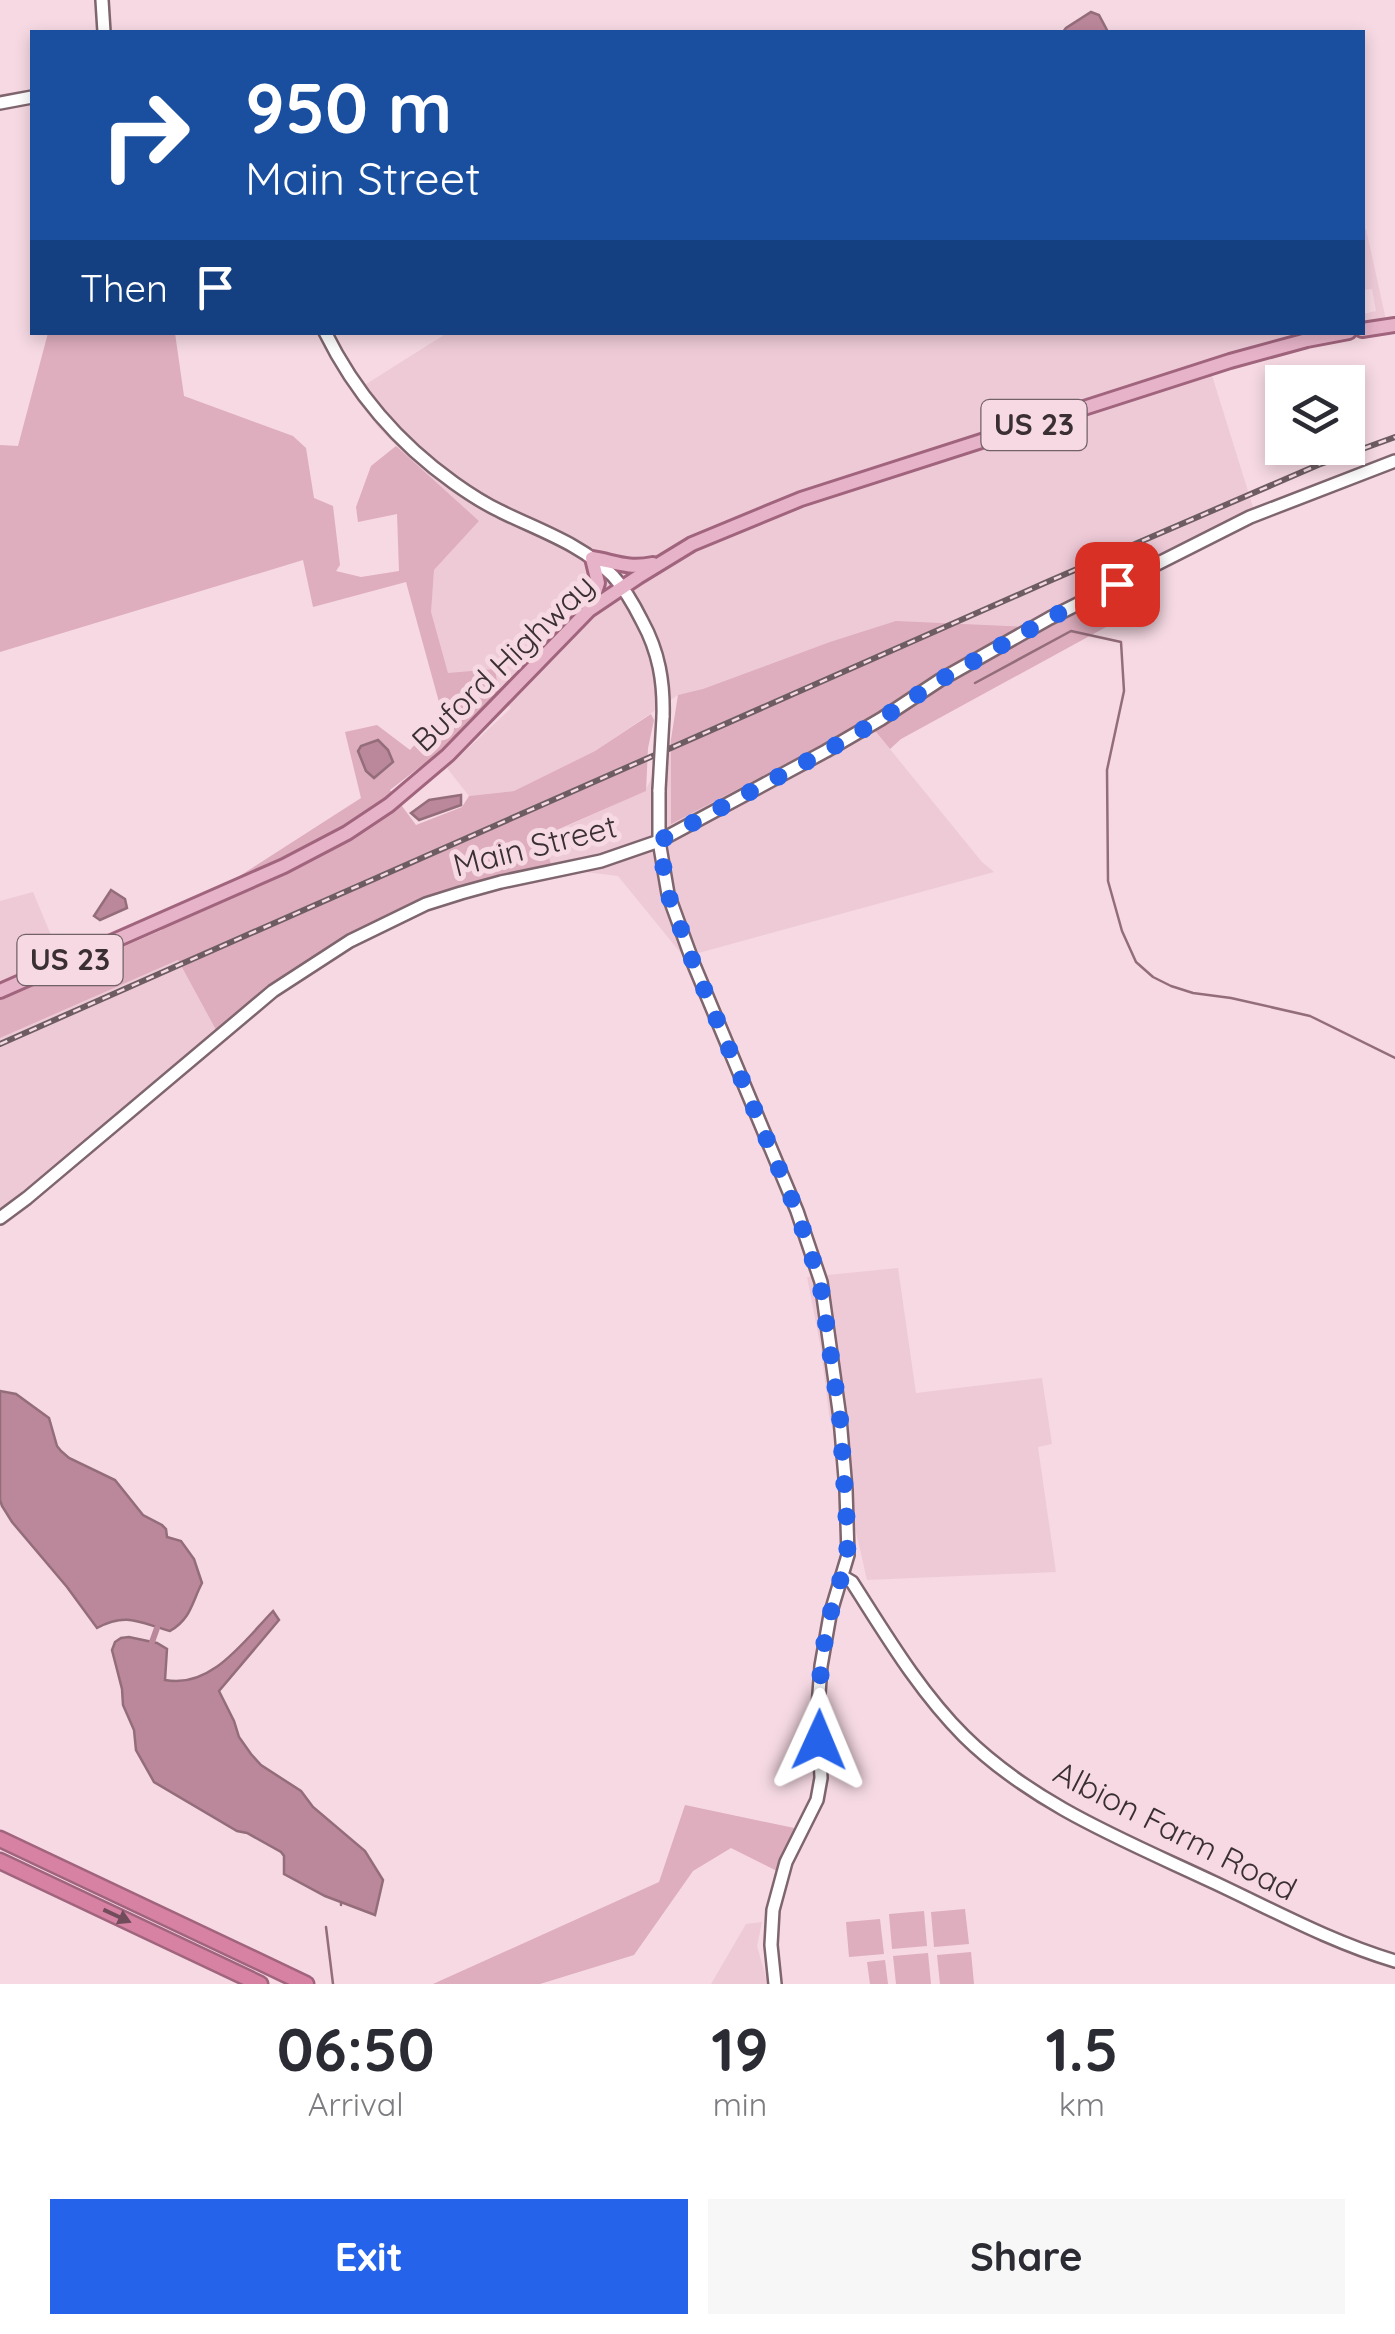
<!DOCTYPE html>
<html lang="en">
<head>
<meta charset="utf-8">
<style>
	body { margin:0; font-family:Quicksand,sans-serif; background:#f7f7f7; color:#2b2b33; height:100vh; display:flex; flex-direction:column; font-size:38px; white-space:nowrap }
	* { box-sizing:border-box; margin:0 }
	p { font-size:32px; color:#7c7c81 }
	.icon { flex:none; width:55px; height:55px; fill:none; stroke:currentColor; stroke-width:2; stroke-linecap:round; stroke-linejoin:round }
	.map { position:relative; height:1984px; overflow:hidden }
	.side { display:flex; flex-direction:column; background:#fff; flex:1 }
	.side>* { flex:none }
	.hud { position:absolute; left:30px; top:30px; width:1335px; height:305px; border-radius:0px; box-shadow:0 5px 15px #0003; background:#1a4fa0; color:#fff; overflow:hidden }
	.buttons { position:absolute; left:1265px; top:365px; display:grid; gap:20px }
	.buttons a { display:grid; place-items:center; width:100px; height:100px; border-radius:0px; background:#fff; box-shadow:0 5px 15px #0003; font-size:50px }
	.pin { position:absolute; display:grid; place-items:center; width:85px; height:85px; color:#fff; margin:-42px; border-radius:20px; box-shadow:0 5px 15px #0006 }
	.me { position:absolute; width:110px; margin:-55px; rotate:1deg; stroke-linejoin:round; filter:drop-shadow(0 0 8px #0008) }
	.turn { display:flex; align-items:center; gap:35px; height:210px; padding:0 50px; font-size:45px }
	.turn .icon { width:130px; height:130px; stroke-width:2.5 }
	.turn b { display:block; font-size:70px; line-height:85px }
	.then { display:flex; align-items:center; height:95px; padding:0 50px; background:#0003; gap:20px; font-size:38px }
	.eta { display:flex; justify-content:space-evenly; align-items:center; height:170px; text-align:center }
	.eta b { font-size:60px; font-weight:800; line-height:70px }
	.cta { display:flex; gap:20px; margin-top:auto; padding:20px 50px }
	.cta a { flex:1; height:115px; border-radius:0px; background:#2563eb; color:#fff; font-size:40px; font-weight:800; line-height:115px; text-align:center }
	.cta a+a { background:#f7f7f7; color:#2b2b33 }
	.map>svg:first-child { display:block }
</style>
</head>
<body>
<div class="map">
<svg width="1395" height="1984" viewBox="0 0 1395 1984">
	<rect width="100%" height="100%" fill="#f6d9e3"/>
	<g fill="#eecad7">
		<path d="M 1363,229 L 1366,229 L 1388,329 L 1333,338 L 1210,369 L 1257,520 L 1028,627 L 678,695 L 595,751 L 514,791 L 469,796 L 447,768 L 511,708 L 499,695 L 448,674 L 430,612 L 434,570 L 479,521 L 414,464 L 378,427 L 352,393 L 447,333 L 1362,332 L 1363,314 L 1376,311 L 1372,289 L 1363,290 Z"/>
		<path d="M 867,721 L 982,862 L 994,872 L 684,957 L 618,876 L 552,868 L 543,837 L 645,791 L 671,739 L 671,823 Z"/>
		<path d="M 33,892 L 66,971 L 0,1000 L 0,901 Z"/>
		<path d="M 178,960 L 216,1030 L 0,1216 L 0,1038 Z"/>
		<path d="M 898,1268 L 916,1393 L 1042,1378 L 1052,1444 L 1038,1447 L 1056,1572 L 867,1580 L 829,1414 L 821,1349 L 807,1277 Z"/>
		<path d="M 762,1922 L 757,1946 L 768,1984 L 711,1984 L 746,1924 Z"/>
	</g>
	<g fill="#deadbe">
		<path d="M 48,333 L 175,333 L 184,396 L 293,436 L 306,448 L 314,498 L 333,506 L 340,565 L 336,571 L 361,577 L 399,571 L 397,514 L 358,522 L 356,507 L 371,466 L 396,446 L 479,521 L 434,570 L 431,612 L 448,673 L 495,669 L 499,695 L 443,749 L 390,790 L 416,825 L 462,807 L 469,796 L 514,791 L 595,751 L 651,714 L 654,720 L 648,748 L 646,791 L 543,836 L 552,868 L 412,908 L 278,985 L 216,1030 L 178,960 L 0,1038 L 0,1000 L 162,930 L 162,926 L 361,798 L 345,732 L 377,725 L 410,750 L 442,713 L 406,582 L 313,607 L 303,560 L 0,652 L 0,445 L 18,446 Z"/>
		<path d="M 1120,585 L 1128,615 L 901,739 L 890,749 L 867,721 L 671,824 L 671,739 L 678,695 L 703,689 L 830,642 L 896,621 L 1028,627 Z"/>
		<path d="M 685,1805 L 799,1829 L 783,1855 L 777,1871 L 731,1848 L 693,1871 L 634,1955 L 540,1984 L 433,1984 L 659,1882 Z"/>
		<path d="M 965,1909 L 969,1944 L 934,1947 L 931,1912 Z"/>
		<path d="M 924,1911 L 927,1946 L 892,1949 L 889,1914 Z"/>
		<path d="M 880,1919 L 884,1954 L 849,1957 L 846,1922 Z"/>
		<path d="M 971,1952 L 974,1984 L 940,1984 L 937,1955 Z"/>
		<path d="M 928,1953 L 931,1984 L 896,1984 L 893,1956 Z"/>
		<path d="M 885,1960 L 888,1984 L 870,1984 L 867,1962 Z"/>
	</g>
	<g fill="#bb879a" stroke="#946d7b" stroke-width="2.5">
		<path d="M 1091,12 L 1099,15 L 1108,32 L 1063,32 L 1066,28 Z"/>
		<path d="M 378,740 L 388,750 L 393,762 L 374,778 L 366,771 L 358,751 L 361,746 Z"/>
		<path d="M 461,795 L 461,805 L 419,820 L 411,813 L 429,800 Z"/>
		<path d="M 111,890 L 125,899 L 127,908 L 100,920 L 94,916 Z"/>
		<path d="M 0,1391 L 16,1394 L 49,1418 L 57,1446 L 61,1451 L 69,1458 L 115,1480 L 143,1515 L 162,1525 L 166,1529 L 167,1537 L 181,1541 L 194,1559 L 202,1583 C 192,1602 191,1619 170,1631 C 140,1623 127,1612 97,1628 L 67,1587 L 12,1522 L 2,1506 L 0,1500 Z"/>
		<path d="M 273,1611 L 279,1620 L 219,1691 L 234,1721 L 239,1737 L 251,1754 L 261,1765 L 301,1791 L 313,1807 L 365,1851 L 383,1880 L 375,1915 L 325,1896 L 284,1874 L 284,1856 L 281,1852 L 247,1833 L 237,1831 L 154,1782 L 136,1750 L 134,1730 L 123,1705 L 122,1689 L 112,1650 L 115,1642 L 121,1638 L 129,1637 L 157,1643 L 167,1649 L 165,1680 C 211,1689 244,1641 273,1611 Z"/>
	</g>
	<g fill="none" stroke-linecap="round" stroke-linejoin="round">
		<g stroke="#946d7b" stroke-width="2.5">
			<path d="M 975,683 L 1071,631 L 1121,642 L 1124,691 L 1107,770 L 1108,881 L 1122,931 L 1136,962 L 1153,977 L 1171,986 L 1193,993 L 1231,998 L 1310,1016 L 1395,1058"/>
			<path d="M 341,1905 L 341,1903"/>
			<path d="M 326,1927 L 333,1984"/>
		</g>
		<path stroke="#bb879a" stroke-width="6" d="M 152,1642 L 157,1628"/>
		<defs>
			<g id="secondary">
				<path d="M 102,0 L 104,32"/>
				<path d="M 0,103 L 32,97"/>
				<path d="M 325,332 C 355,393 398,443 454,483 C 468,493 483,503 500,511 C 538,530 582,544 613,576 C 625,589 634,605 642,621 C 659,652 664,682 663,717"/>
				<path d="M 659,790 L 659,841 L 668,894 L 694,965 L 797,1211 L 821,1282 L 840,1418 L 846,1490 L 848,1555 L 830,1615 L 821,1666 L 818,1707 L 821,1778 L 817,1800 L 786,1862 L 773,1910 L 771,1945 L 775,1984"/>
				<path d="M 0,1218 L 27,1198 L 273,991 L 350,941 L 426,904 L 461,893 L 501,882 L 601,861 L 659,841 L 826,751 L 881,719 L 940,680 L 1050,618 L 1250,517 L 1395,461"/>
				<path d="M 842,1576 L 852,1582 C 886,1635 919,1691 964,1736 C 1034,1805 1126,1841 1213,1882 C 1273,1910 1331,1942 1395,1961"/>
			</g>
			<g id="primary">
				<path d="M 1362,330 L 1395,325"/>
				<path d="M 590,608 L 598,583 L 592,558 C 616,562 627,569 653,564"/>
				<path d="M 0,991 L 284,866 L 347,833 L 389,805 L 448,755 L 589,610 L 638,577 L 692,544 L 801,499 L 1230,361 L 1307,340 L 1349,332"/>
			</g>
			<g id="highway">
				<path d="M 0,1839 L 306,1984"/>
				<path d="M 0,1861 L 260,1984"/>
			</g>
		</defs>
		<use href="#secondary" stroke="#7e656e" stroke-width="16"/>
		<use href="#primary" stroke="#a0647c" stroke-width="18"/>
		<use href="#highway" stroke="#a0647c" stroke-width="19"/>
		<use href="#secondary" stroke="#fff" stroke-width="11"/>
		<use href="#primary" stroke="#e7b3c8" stroke-width="12"/>
		<use href="#highway" stroke="#d781a3" stroke-width="14"/>
		<defs>
			<path id="rail" d="M 0,1044 L 1047,582 L 1318,465 L 1395,437"/>
		</defs>
		<use href="#rail" stroke="#6d5d62" stroke-width="6"/>
		<use href="#rail" stroke="#f6d9e3" stroke-width="2.5" stroke-dasharray="8" stroke-linecap="butt"/>
		<defs>
			<path id="secondary-bridge" d="M 659,790 L 663,717"/>
		</defs>
		<use href="#secondary-bridge" stroke="#7e656e" stroke-width="16" stroke-linecap="butt"/>
		<use href="#secondary-bridge" stroke="#fff" stroke-width="11"/>
	</g>
	<defs><path id="oneway-solid" d="M-6-.8H1V-3.2L6.5 0L1 3.2V.8H-6Z" transform="scale(2.5)"/></defs>
	<use fill="#714c5a" href="#oneway-solid" transform="translate(117 1916) rotate(25)"/>
	<g fill="none" stroke-linecap="round" stroke-linejoin="round">
		<path stroke="#2563eb" stroke-width="18" stroke-dasharray="0 32.4" d="M 819,1740 C 818,1698 820,1656 830,1616 C 836,1590 847,1567 848,1540 L 840,1418 L 820,1282 L 797,1212 L 694,965 L 668,894 L 659,841 L 826,751 L 881,719 L 940,680 L 1050,618 L 1117,584"/>
	</g>
	<g text-anchor="middle" stroke-width="10" stroke-linejoin="round" paint-order="stroke">
		<g fill="#f6d9e3" stroke="#726268" stroke-width="2.5">
			<rect x="981.5" y="400" width="105" height="50" rx="8"/>
			<rect x="17.5" y="935" width="105" height="50" rx="8"/>
		</g>
		<g font-size="30" font-weight="bold" fill="#3a2f33">
			<text x="1034" y="435">US 23</text>
			<text x="70" y="970">US 23</text>
		</g>
		<g font-size="32" fill="#3a2f33" stroke="#f6d9e3">
			<text transform="translate(503 663) rotate(-44)" y="11">Buford Highway</text>
			<text transform="translate(535 846) rotate(-14)" y="11">Main Street</text>
			<text transform="translate(1175 1831) rotate(27)" y="11">Albion Farm Road</text>
		</g>
	</g>
</svg>
<div class="buttons">
<a><svg class="icon" aria-label="layers" viewBox="0 0 24 24"><path d="M12 4l9 5-9 5-9-5zM3 14l9 5 9-5"/></svg></a>
</div>
<div class="pin" style="left:1117px;top:584px;background:#d93025"><svg class="icon" aria-label="arrive" viewBox="0 0 24 24"><path d="M6 21V4h12l-3 4 3 4H6"/></svg></div>
<svg class="me" style="left:819px;top:1740px" viewBox="-20 -20 40 40"><path d="M0-17L14 15 0 8-14 15z" fill="#2563eb" stroke="#fff" stroke-width="4"/></svg>
<div class="hud">
<div class="turn"><svg class="icon" aria-label="right" viewBox="0 0 24 24"><path d="M7 20v-9h11M14 6l5 5-5 5"/></svg><div><b>950 m</b>Main Street</div></div>
<div class="then">Then<svg class="icon" aria-label="arrive" viewBox="0 0 24 24"><path d="M6 21V4h12l-3 4 3 4H6"/></svg></div>
</div>
</div>
<section class="side">
<div class="eta">
<div><b>06:50</b><p>Arrival</p></div>
<div><b>19</b><p>min</p></div>
<div><b>1.5</b><p>km</p></div>
</div>
<div class="cta"><a>Exit</a><a>Share</a></div>
</section>
</body>
</html>
